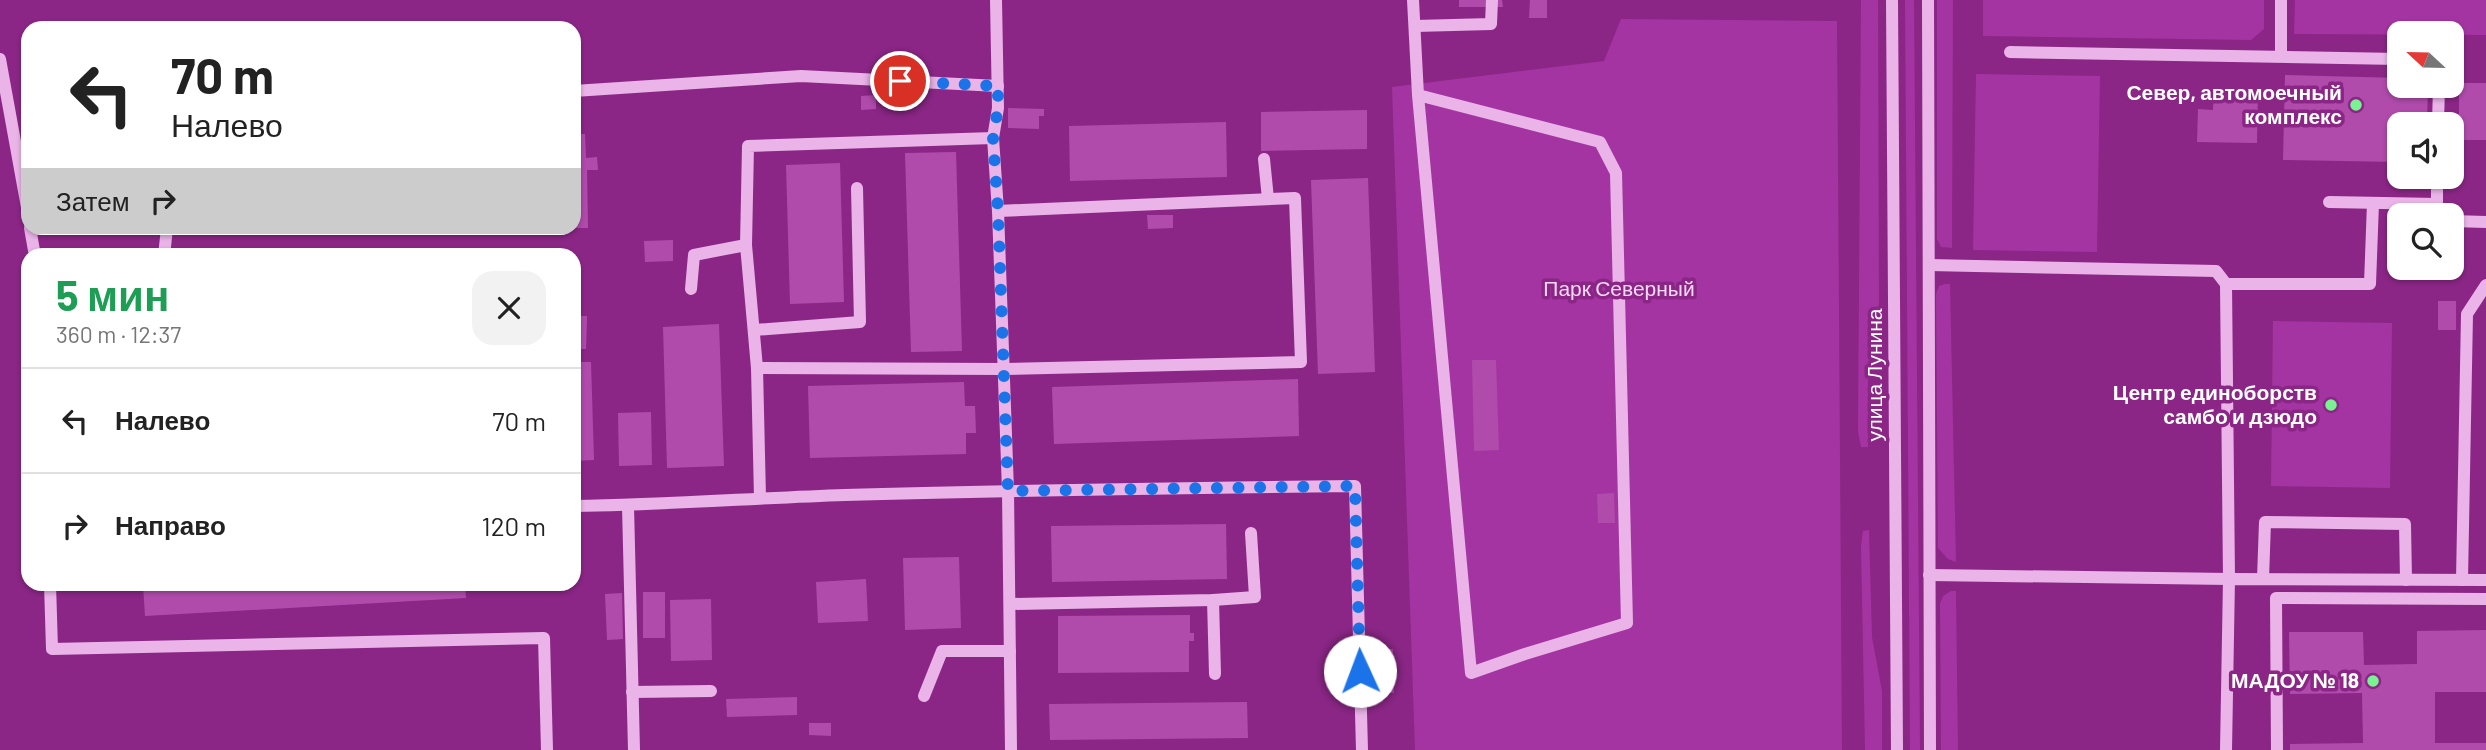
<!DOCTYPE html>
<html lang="ru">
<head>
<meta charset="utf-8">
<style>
	body { margin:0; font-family:Barlow,sans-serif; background:#f2f2f2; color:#222; height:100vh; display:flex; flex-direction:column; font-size:26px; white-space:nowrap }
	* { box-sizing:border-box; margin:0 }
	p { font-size:23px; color:#767676 }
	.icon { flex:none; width:38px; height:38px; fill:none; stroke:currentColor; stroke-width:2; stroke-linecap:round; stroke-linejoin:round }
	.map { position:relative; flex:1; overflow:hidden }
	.drawer { position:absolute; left:21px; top:248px; width:560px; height:343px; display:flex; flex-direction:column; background:#fff; border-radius:21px; box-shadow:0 2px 5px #0004 }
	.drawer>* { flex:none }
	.top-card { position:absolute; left:21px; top:21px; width:560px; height:214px; border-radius:21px; box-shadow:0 2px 5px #0004; background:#fff; color:#222; overflow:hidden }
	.needle { width:46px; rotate:292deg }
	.controls { position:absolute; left:2387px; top:21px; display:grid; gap:14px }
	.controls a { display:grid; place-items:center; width:77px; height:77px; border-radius:14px; background:#fff; box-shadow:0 2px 5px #0004; font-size:35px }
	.pin { position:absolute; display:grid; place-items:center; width:60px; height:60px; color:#fff; margin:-30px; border:4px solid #fff; border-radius:50%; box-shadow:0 2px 7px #0007 }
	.me { position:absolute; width:77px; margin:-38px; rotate:358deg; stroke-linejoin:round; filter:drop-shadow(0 0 5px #0008) }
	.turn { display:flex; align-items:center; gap:24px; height:147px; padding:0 35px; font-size:32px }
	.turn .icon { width:91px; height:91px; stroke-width:2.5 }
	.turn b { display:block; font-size:49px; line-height:60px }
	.then { display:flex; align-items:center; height:66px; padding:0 35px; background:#0003; gap:14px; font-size:26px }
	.round { display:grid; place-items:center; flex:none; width:74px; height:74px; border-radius:21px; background:#f2f2f2 }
	.overview { display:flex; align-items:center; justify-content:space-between; height:119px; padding:0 35px }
	h1 { font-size:42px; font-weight:700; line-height:52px; color:#1e9e55 }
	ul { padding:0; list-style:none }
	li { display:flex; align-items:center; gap:21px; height:105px; padding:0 35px; border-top:2px solid #e0e0e0 }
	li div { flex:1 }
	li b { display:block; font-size:26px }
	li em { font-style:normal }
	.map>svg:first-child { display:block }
</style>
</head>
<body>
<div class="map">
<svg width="2486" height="750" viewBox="0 0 2486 750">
	<rect width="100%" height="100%" fill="#8b2686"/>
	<g fill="#a434a1">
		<path d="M 1861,0 L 1878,0 L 1879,317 L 1868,374 L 1868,447 L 1861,447 L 1858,432 Z"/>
		<path d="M 1905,0 L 1914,0 L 1920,750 L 1910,750 Z"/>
		<path d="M 1937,0 L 1953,0 L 1952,248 L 1941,247 L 1937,239 Z"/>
		<path d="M 1983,0 L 2264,0 L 2264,29 L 2251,40 L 1983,36 Z"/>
		<path d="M 2295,0 L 2486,0 L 2486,35 L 2294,34 Z"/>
		<path d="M 1621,19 L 1837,21 L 1842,750 L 1415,750 L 1392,87 L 1604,61 Z"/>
		<path d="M 1976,74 L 2100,76 L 2097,252 L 1973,250 Z"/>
		<path d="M 1945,284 L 1950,284 L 1956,562 L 1948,559 L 1938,548 L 1936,294 L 1939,286 Z"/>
		<path d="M 2273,321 L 2392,323 L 2390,488 L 2271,486 Z"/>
		<path d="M 1869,530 L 1872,637 L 1882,691 L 1882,750 L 1865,750 L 1861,546 L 1863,531 Z"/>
		<path d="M 1951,591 L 1956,591 L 1958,750 L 1941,750 L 1940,604 L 1943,596 Z"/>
	</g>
	<g fill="#b04bac">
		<path d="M 1459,0 L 1502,0 L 1503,7 L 1459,7 Z"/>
		<path d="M 1530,0 L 1547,0 L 1547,18 L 1529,18 Z"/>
		<path d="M 2285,75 L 2399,78 L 2399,86 L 2428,86 L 2427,124 L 2399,124 L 2399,162 L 2283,160 Z"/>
		<rect x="2459" y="83" width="27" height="57"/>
		<path d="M 2214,86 L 2258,87 L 2257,143 L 2197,142 L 2198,109 L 2213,110 Z"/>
		<path d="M 876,95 L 876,109 L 861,110 L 861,96 Z"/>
		<path d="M 1008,108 L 1044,109 L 1044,116 L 1039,116 L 1039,129 L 1008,128 Z"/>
		<path d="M 1367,110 L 1367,149 L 1261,151 L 1261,112 Z"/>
		<path d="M 1226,122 L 1227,177 L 1070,181 L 1069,126 Z"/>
		<path d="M 574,134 L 585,134 L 586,158 L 597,157 L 598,170 L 587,170 L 588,228 L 574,228 Z"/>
		<path d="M 956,152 L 962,351 L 911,352 L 905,153 Z"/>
		<path d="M 840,163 L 844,302 L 790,304 L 786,165 Z"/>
		<path d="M 1368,178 L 1375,372 L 1318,374 L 1311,180 Z"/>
		<path d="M 1147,215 L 1173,215 L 1173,228 L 1148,229 Z"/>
		<path d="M 673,240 L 673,261 L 645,262 L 644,241 Z"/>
		<rect x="2438" y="301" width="18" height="29"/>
		<path d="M 576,316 L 587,316 L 586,349 L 575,349 Z"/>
		<path d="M 719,324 L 724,466 L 667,468 L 663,327 Z"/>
		<path d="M 1472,360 L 1496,360 L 1499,450 L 1474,451 Z"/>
		<path d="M 574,362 L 591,362 L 594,460 L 574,461 Z"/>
		<path d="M 1298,379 L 1299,436 L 1054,444 L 1052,387 Z"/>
		<path d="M 964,382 L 965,406 L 975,406 L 976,433 L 966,433 L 966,454 L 810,458 L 808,386 Z"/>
		<path d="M 651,412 L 652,465 L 619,466 L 618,413 Z"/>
		<path d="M 1614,493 L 1615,523 L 1598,523 L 1597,494 Z"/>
		<path d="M 1226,524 L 1227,579 L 1052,582 L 1051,526 Z"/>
		<path d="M 959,557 L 961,628 L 905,630 L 903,558 Z"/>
		<path d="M 866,579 L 868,621 L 818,623 L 816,582 Z"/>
		<path d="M 465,584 L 466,598 L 145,616 L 143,585 Z"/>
		<rect x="643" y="592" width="22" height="46"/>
		<path d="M 622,593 L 623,639 L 607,640 L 605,594 Z"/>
		<path d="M 711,599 L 712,660 L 671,661 L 670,600 Z"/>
		<path d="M 1190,615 L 1190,633 L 1194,633 L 1194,641 L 1189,641 L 1189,672 L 1058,673 L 1058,616 Z"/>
		<path d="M 2486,630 L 2486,692 L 2435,692 L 2435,743 L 2486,743 L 2486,750 L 2290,750 L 2290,744 L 2363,743 L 2362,693 L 2290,694 L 2289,632 L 2363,632 L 2364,665 L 2417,664 L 2417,631 Z"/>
		<path d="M 1393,649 L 1394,693 L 1378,693 L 1377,650 Z"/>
		<path d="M 797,697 L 797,715 L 727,717 L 726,699 Z"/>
		<path d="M 1247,702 L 1248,738 L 1050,740 L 1049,704 Z"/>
		<path d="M 809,723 L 831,723 L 831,736 L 809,735 Z"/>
	</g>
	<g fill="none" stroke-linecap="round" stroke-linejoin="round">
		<g stroke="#eab4e8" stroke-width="12">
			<path d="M 996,0 L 998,108 L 993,138 L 998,211 L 1008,491 L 1011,750"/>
			<path d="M 1413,0 L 1418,95 L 1471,673 L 1525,654 L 1627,623 L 1616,173 L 1600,142 L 1418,95"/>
			<path d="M 1892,0 L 1897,750"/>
			<path d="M 1928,0 L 1930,750"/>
			<path d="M 1415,26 L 1491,24 L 1492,0"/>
			<path d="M 2010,52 L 2399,59"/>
			<path d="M 2281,56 L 2281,0"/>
			<path d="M 0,59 L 28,213"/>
			<path d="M 574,91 L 801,76 L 998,86"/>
			<path d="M 2438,124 L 2439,86"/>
			<path d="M 1264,159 L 1268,199"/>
			<path d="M 2437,177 L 2437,204 L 2441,215"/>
			<path d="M 2329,202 L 2437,204"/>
			<path d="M 2452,221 L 2486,222"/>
			<path d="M 30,228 L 35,256"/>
			<path d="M 164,256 L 167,228"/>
			<path d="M 1929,265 L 2216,271 L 2226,284 L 2229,579 L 1929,575"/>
			<path d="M 2226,284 L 2370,284 L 2373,203"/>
			<path d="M 691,289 L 694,255 L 746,245"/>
			<path d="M 754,330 L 860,322 L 857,188"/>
			<path d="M 757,368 L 1004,369 L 1301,362 L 1295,198 L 998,211"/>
			<path d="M 760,498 L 757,368 L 746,245 L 748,146 L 993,138"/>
			<path d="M 574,506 C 664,505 755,498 845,495 C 1015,490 1185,488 1355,486 L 1362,750"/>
			<path d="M 628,506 L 634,750"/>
			<path d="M 2263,579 L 2265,522 L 2405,524 L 2406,580"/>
			<path d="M 2462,580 L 2467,314 L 2486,285"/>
			<path d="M 50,584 L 52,649 L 544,638 L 547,750"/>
			<path d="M 1213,600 L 1215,674"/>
			<path d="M 1010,604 L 1213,600 L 1255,597 L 1251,533"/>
			<path d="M 632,692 L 711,691"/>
			<path d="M 924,696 L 942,651 L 1010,651"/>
			<path d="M 2226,750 L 2229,579 L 2486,580"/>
			<path d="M 2277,750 L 2276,598 L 2486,599"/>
		</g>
	</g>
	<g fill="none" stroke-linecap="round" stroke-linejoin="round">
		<path stroke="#1a73e8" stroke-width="12" stroke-dasharray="0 21.6" d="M 900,81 L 998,86 L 998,108 L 993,138 L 998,211 L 1008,491 L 1355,486 L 1360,671"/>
	</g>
	<g fill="#79f391" stroke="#8b2686" stroke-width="2.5">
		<circle cx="2356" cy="105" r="7"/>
		<circle cx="2331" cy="405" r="7"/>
		<circle cx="2373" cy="681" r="7"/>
	</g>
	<g text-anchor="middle" stroke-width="7" stroke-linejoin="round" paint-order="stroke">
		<g font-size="21" font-weight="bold" fill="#fff" stroke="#8b2686" text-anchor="end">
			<text x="2342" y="100">Север, автомоечный<tspan x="2342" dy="24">комплекс</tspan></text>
			<text x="2317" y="400">Центр единоборств<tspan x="2317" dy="24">самбо и дзюдо</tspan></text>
			<text x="2359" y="688">МАДОУ № 18</text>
		</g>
		<g font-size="21" fill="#f8d8f7" stroke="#8b2686">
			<text x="1619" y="296">Парк Северный</text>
		</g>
		<g font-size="21" fill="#fff" stroke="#8b2686">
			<text transform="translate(1875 375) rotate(-90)" y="7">улица Лунина</text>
		</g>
	</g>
</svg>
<div class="controls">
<a><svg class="needle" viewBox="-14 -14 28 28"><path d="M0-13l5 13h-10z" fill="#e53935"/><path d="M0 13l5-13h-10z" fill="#767676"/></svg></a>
<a><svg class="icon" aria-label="sound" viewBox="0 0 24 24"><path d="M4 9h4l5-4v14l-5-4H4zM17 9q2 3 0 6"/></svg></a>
<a><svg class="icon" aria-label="search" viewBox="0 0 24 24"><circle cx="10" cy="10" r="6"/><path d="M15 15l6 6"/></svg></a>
</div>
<div class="pin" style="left:900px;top:81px;background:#d93025"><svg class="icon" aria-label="arrive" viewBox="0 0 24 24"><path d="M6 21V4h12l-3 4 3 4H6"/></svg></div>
<svg class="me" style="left:1360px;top:671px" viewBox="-20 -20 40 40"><circle r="19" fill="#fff"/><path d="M0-13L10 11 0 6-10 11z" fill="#1a73e8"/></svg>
<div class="top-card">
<div class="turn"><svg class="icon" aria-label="left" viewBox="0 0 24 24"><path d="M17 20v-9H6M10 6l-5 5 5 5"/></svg><div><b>70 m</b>Налево</div></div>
<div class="then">Затем<svg class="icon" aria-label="right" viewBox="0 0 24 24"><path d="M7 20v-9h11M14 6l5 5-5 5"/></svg></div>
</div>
<section class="drawer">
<div class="overview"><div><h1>5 мин</h1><p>360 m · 12:37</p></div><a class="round"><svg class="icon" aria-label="close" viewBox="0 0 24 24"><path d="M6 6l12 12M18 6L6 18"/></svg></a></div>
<ul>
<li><svg class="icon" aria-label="left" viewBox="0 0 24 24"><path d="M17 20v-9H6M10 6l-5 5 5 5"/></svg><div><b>Налево</b></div><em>70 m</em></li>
<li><svg class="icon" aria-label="right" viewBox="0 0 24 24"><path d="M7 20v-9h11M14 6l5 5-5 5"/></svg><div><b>Направо</b></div><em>120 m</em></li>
</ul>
</section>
</div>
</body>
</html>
